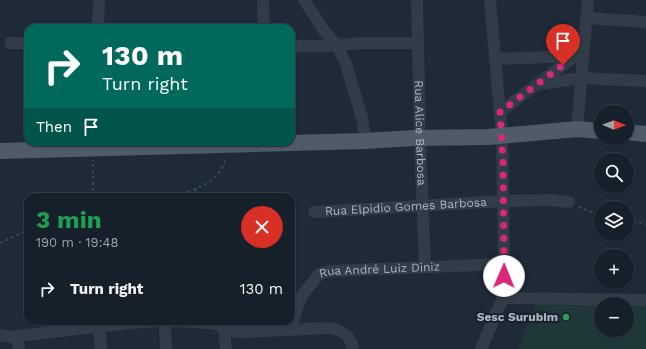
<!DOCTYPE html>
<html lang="en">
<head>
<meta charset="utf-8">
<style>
	body { margin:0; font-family:"Work Sans",sans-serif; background:#1f2832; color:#f1f3f6; height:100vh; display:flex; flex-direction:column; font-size:15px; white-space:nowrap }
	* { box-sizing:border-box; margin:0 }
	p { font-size:13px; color:#9ea3a8 }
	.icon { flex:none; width:22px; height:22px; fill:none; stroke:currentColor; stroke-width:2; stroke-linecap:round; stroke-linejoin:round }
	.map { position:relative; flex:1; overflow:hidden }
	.side { position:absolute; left:24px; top:193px; width:271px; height:132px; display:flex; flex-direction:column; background:#16202a; border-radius:12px; box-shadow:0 1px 3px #0004,0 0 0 1px #353e47 }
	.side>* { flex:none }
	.top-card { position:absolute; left:24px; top:24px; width:271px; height:122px; border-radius:12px; box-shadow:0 1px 3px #0004,0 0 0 1px #353e47; background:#00695c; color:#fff; overflow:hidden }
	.needle { width:26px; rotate:91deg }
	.tools { position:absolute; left:594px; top:105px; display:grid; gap:8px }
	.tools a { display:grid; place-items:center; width:40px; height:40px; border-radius:50%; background:#16202a; box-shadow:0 1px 3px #0004,0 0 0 1px #353e47; font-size:20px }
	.pin { position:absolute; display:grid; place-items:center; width:34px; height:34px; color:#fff; margin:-41px -17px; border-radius:50% 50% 50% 0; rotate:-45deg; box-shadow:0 0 4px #0007 }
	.pin .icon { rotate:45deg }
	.me { position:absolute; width:44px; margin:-22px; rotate:1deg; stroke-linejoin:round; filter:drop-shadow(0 0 3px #0008) }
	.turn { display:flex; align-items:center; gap:14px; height:84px; padding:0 12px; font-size:18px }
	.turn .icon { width:52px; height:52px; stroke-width:2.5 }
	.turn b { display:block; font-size:28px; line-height:34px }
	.then { display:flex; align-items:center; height:38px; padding:0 12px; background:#0003; gap:8px; font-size:15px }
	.round { display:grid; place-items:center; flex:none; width:42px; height:42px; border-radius:21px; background:#1f2832 }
	.headline { display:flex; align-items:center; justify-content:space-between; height:68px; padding:0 12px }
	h1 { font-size:24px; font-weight:700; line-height:30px; color:#1e9e55 }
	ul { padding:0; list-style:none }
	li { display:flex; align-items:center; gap:12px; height:56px; padding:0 12px }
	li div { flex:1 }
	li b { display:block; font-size:15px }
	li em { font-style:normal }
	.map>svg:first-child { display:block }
</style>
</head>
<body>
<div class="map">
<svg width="646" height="349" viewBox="0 0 646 349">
	<rect width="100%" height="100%" fill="#1e2a38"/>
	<path fill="#203739" d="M 536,304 L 601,305 L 601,330 L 627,330 L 627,305 L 646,305 L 646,349 L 518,349 Z"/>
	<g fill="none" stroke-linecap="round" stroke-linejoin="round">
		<g stroke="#385051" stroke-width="1.5" stroke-dasharray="3 3" stroke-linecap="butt">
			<path d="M 93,197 L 93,160"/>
			<path d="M 164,197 C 187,194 221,184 226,157"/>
			<path d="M 192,197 L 197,188"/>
			<path d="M 578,207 L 601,215"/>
			<path d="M 627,220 L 646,224"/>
			<path d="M 0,243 L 28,230"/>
		</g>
		<g stroke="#323c48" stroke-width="12">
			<path d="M 263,0 L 264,28"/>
			<path d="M 304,0 L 325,32 L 337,45 L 346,64 L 362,118 L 365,141"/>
			<path id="s1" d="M 417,0 L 420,138 L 425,266"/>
			<path d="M 587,18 L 646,22"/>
			<path d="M 98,28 L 99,0"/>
			<path d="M 10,43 L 28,43"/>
			<path d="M 291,46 L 329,46 L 359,43 L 418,43"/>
			<path d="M 495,59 L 576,56"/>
			<path d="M 539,84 L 581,78 L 646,81"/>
			<path d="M 500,112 L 575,56"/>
			<path d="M 577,129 L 588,0"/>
			<path id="s2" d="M 314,212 L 503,201 L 551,200 L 569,202"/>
			<path d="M 503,298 L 646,300"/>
			<path d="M 165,321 L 166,349"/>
			<path d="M 172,321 L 211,323 L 218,324 L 224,329 L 240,332 L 330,328 C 342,331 351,335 353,349"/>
			<path d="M 99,327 L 101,349"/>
			<path d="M 224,329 L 226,349"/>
			<path id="s3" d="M 290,329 L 301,297 L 319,274 L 331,271 L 504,264"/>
			<path d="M 0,335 L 9,337 L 129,323 L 162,321"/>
			<path d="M 17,336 L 19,349"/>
			<path d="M 481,349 L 503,298 L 504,264 L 502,136 L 490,0"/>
		</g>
		<g stroke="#4f5b69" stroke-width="16">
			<path d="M 627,132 L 646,134"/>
			<path d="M 0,151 L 365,141 L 415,138 L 488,137 L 577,129 L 601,131"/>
		</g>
	</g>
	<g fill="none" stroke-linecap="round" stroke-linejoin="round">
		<path stroke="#db2777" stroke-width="7" stroke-dasharray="0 12.6" d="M 504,276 L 503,162 L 500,112 L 563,65"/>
	</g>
	<circle fill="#2e9e5b" stroke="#17212c" stroke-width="1.5" cx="566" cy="317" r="4"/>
	<g text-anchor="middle" stroke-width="4" stroke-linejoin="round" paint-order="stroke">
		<g font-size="12" fill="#abb6c5" stroke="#17212c">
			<text dy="4" stroke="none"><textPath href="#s1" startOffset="133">Rua Alice Barbosa</textPath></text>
			<text dy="4" stroke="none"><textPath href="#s2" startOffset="92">Rua Elpidio Gomes Barbosa</textPath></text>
			<text dy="4" stroke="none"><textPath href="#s3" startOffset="124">Rua André Luiz Diniz</textPath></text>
		</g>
		<g font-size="12" font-weight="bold" fill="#abb6c5" stroke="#17212c" text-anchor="end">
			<text x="558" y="321">Sesc Surubim</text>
		</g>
	</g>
</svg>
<div class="tools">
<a><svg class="needle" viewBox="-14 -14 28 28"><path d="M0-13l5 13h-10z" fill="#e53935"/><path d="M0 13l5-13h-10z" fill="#9ea3a8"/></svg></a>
<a><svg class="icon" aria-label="search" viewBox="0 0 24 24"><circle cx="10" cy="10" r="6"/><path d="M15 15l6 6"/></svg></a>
<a><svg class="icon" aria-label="layers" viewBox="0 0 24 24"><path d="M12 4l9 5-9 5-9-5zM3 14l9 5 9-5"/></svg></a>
<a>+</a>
<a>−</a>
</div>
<div class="pin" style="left:563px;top:65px;background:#d93025"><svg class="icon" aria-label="arrive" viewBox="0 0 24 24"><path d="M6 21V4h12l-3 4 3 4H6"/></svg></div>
<svg class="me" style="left:504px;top:276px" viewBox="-20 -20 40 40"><circle r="19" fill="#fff"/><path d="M0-13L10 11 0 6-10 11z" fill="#db2777"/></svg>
<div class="top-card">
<div class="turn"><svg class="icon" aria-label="right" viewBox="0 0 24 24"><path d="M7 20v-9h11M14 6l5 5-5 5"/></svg><div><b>130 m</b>Turn right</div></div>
<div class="then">Then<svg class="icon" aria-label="arrive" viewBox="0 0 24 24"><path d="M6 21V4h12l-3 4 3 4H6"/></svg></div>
</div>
<section class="side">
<div class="headline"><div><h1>3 min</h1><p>190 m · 19:48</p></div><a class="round" style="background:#d93025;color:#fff"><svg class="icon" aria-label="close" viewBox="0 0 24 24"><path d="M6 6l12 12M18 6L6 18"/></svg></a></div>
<ul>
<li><svg class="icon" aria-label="right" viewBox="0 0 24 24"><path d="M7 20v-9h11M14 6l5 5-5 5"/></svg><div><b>Turn right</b></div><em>130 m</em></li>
</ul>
</section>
</div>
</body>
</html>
